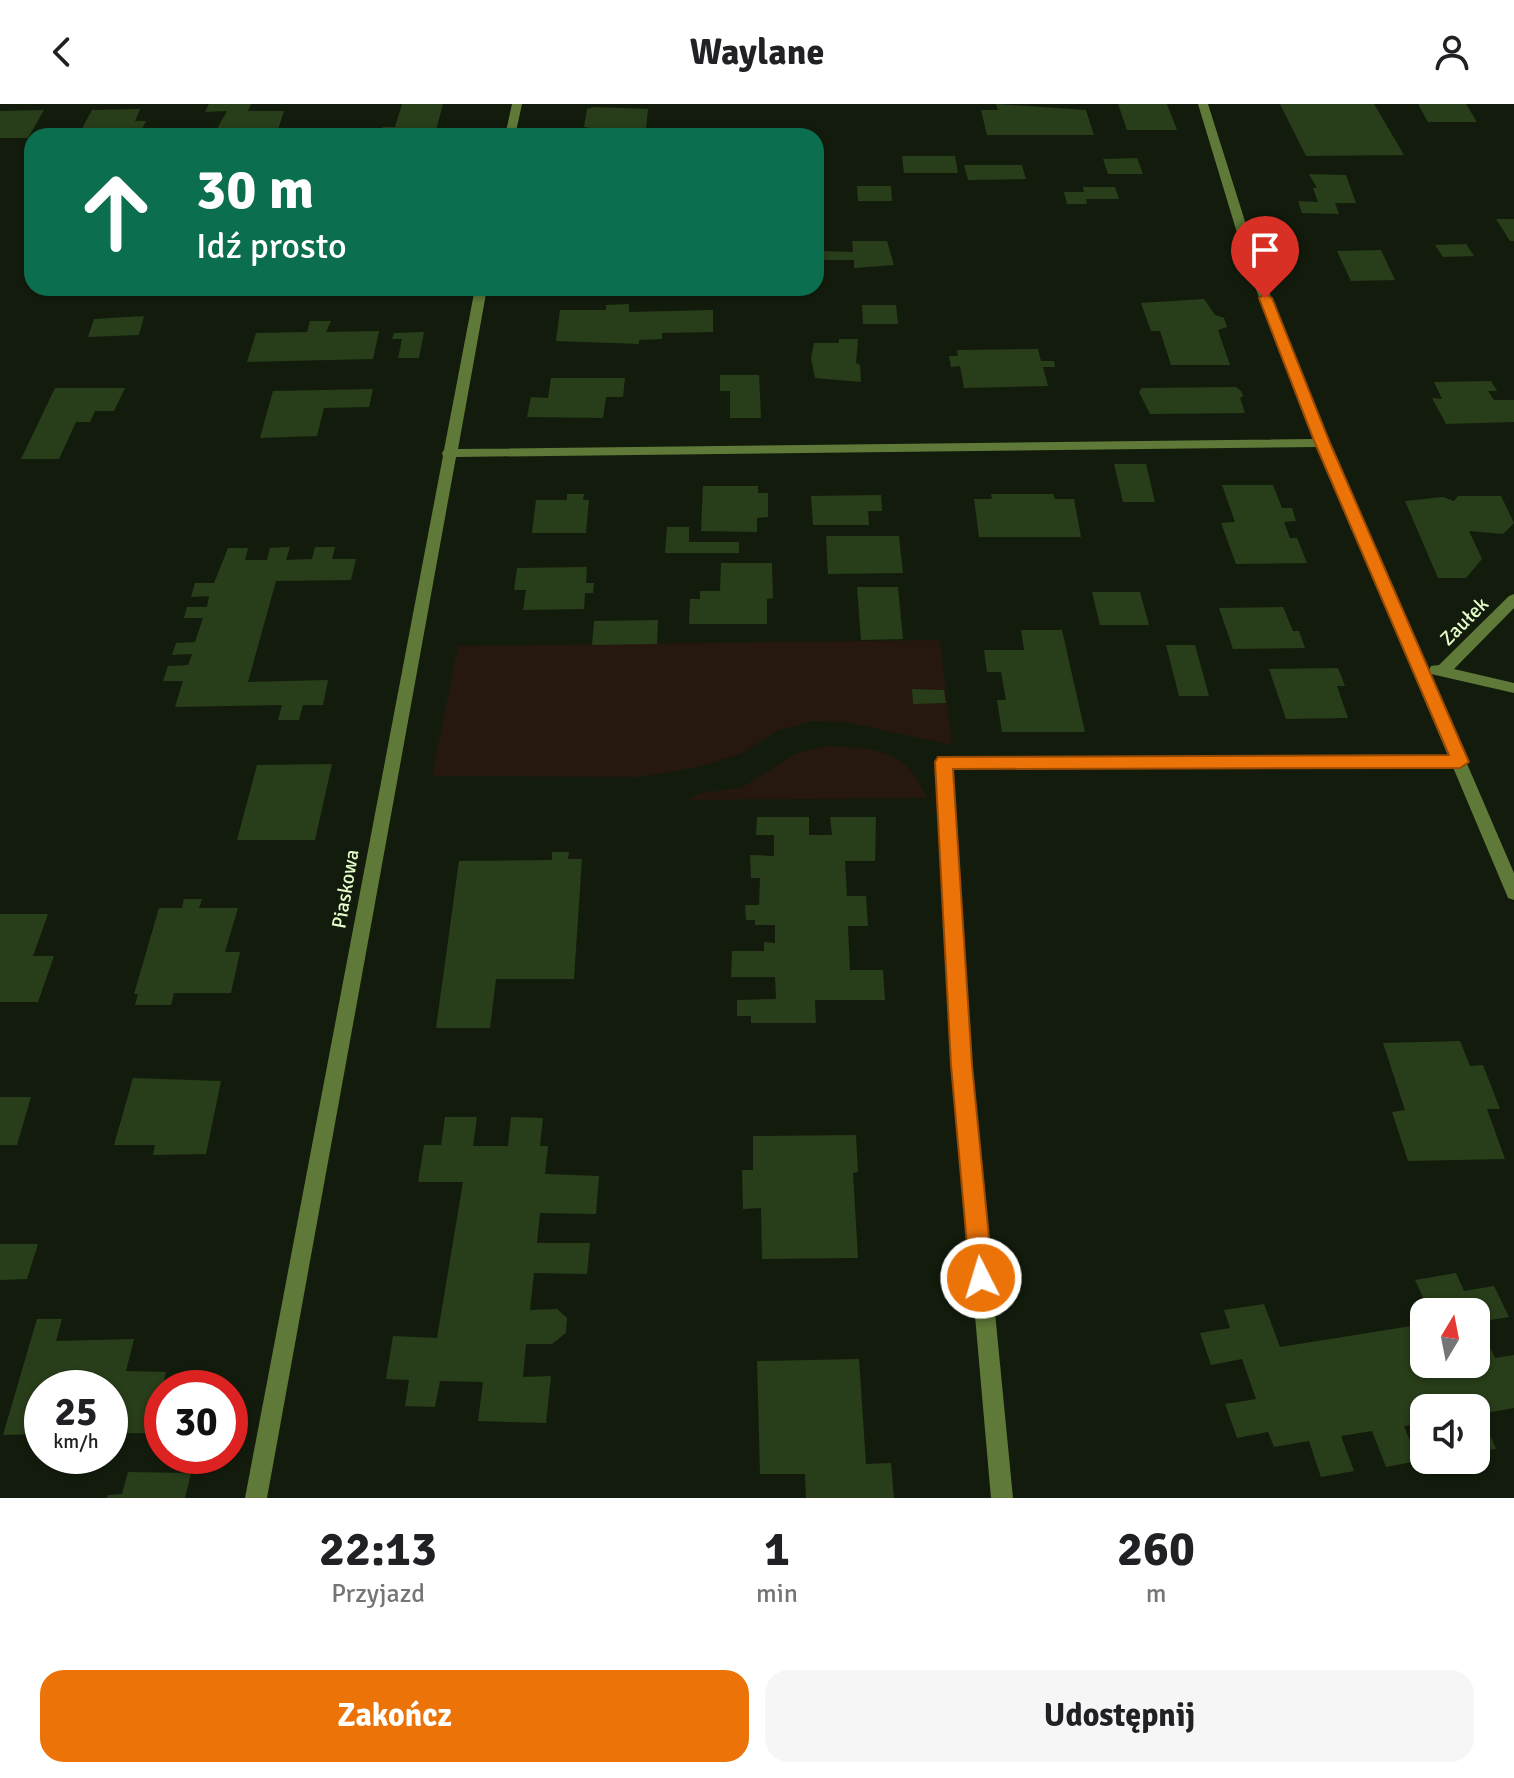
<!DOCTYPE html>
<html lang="pl">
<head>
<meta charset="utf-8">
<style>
	body { margin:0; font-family:Signika,sans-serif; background:#f6f6f6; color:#202124; height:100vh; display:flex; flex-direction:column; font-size:30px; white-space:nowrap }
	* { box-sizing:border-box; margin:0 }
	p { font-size:26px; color:#757577 }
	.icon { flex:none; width:44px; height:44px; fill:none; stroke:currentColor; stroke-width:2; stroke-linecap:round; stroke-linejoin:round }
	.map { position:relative; height:1394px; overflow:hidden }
	.drawer { display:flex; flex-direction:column; background:#fff; flex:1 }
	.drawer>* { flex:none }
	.top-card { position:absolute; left:24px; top:24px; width:800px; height:168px; border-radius:24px; box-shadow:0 2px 6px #0004; background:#0b6e4f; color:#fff; overflow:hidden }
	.needle { width:52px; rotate:10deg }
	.tools { position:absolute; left:1410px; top:1194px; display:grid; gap:16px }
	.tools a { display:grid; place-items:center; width:80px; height:80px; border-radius:16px; background:#fff; box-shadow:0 2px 6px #0004; font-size:40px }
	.speed { position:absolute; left:24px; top:1266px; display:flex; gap:16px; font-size:40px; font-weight:700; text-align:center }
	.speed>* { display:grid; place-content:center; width:104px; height:104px; border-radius:50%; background:#fff; box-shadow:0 2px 6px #0004; line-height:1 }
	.speed small { font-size:20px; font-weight:400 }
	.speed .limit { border:12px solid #d22; background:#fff; color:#111 }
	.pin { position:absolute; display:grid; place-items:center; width:68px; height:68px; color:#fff; margin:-82px -34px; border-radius:50% 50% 50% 0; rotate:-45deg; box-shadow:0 0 8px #0007 }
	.pin .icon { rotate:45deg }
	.me { position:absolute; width:88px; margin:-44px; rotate:355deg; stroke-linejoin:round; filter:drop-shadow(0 0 6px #0008) }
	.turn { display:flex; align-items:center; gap:28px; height:168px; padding:0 40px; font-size:36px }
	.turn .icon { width:104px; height:104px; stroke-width:2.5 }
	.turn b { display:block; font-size:56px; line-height:68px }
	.eta { display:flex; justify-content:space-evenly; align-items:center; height:136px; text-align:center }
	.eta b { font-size:48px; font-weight:700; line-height:56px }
	.action { display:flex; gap:16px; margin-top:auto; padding:16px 40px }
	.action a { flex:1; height:92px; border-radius:24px; background:#eb7307; color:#fff; font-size:32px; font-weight:700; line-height:92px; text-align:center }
	.action a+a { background:#f6f6f6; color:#202124 }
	header { display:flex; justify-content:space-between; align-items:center; height:104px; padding:0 40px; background:#fff; font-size:36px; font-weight:700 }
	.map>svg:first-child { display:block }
</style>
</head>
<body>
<header><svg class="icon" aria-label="back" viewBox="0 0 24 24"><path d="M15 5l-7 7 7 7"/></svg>Waylane<svg class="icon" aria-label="person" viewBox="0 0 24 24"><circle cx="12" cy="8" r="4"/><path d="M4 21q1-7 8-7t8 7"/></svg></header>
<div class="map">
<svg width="1514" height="1394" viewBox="0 0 1514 1394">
	<rect width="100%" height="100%" fill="#131c0c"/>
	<g fill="#26170f">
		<path d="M 940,536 L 952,641 L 844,618 L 813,617 L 777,627 L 742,649 L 699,663 L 641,673 L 432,672 L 458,542 Z"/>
		<path d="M 825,642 C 875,644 906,644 927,694 L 688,696 L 700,689 L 741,684 L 795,650 Z"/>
	</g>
	<g fill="#283d19">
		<path d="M 209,0 L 251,0 L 248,7 L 284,7 L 276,32 L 213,32 L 227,7 L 205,8 Z"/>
		<path d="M 402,0 L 443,0 L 435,30 L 381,31 L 383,23 L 395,23 Z"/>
		<path d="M 996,0 L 1086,6 L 1094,31 L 987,31 L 981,6 L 998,6 Z"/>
		<path d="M 1118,0 L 1167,0 L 1177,26 L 1127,26 Z"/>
		<path d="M 1280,0 L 1374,0 L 1404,51 L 1306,52 Z"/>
		<path d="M 1418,0 L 1466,0 L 1477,18 L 1428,18 Z"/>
		<path d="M 594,3 L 648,5 L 646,25 L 625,25 L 625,30 L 590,30 L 591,24 L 584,23 L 587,5 Z"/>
		<path d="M 140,5 L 135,17 L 146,17 L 140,29 L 79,30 L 92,6 Z"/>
		<path d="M 44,6 L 28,34 L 0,34 L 0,7 Z"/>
		<path d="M 902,52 L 955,52 L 958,69 L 904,69 Z"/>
		<path d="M 1137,54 L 1143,70 L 1108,70 L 1103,55 Z"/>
		<path d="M 964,61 L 1022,61 L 1026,75 L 968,76 Z"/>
		<path d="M 1309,70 L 1346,71 L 1356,99 L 1335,99 L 1339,110 L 1302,109 L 1298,97 L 1318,98 L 1313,84 L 1317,84 Z"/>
		<path d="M 857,82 L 891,82 L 892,97 L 858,97 Z"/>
		<path d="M 1083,83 L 1115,83 L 1119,95 L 1086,95 L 1087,100 L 1067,100 L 1064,88 L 1084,88 Z"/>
		<path d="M 1496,115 L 1514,115 L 1514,137 L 1510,137 Z"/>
		<path d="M 852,137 L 887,137 L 894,161 L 854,164 L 854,156 L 823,156 L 822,147 L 853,148 Z"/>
		<path d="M 1466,140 L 1474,152 L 1443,153 L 1435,141 Z"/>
		<path d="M 1381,146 L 1395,176 L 1351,177 L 1337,147 Z"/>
		<path d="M 1204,195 L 1215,211 L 1224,214 L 1227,223 L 1218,226 L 1230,261 L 1171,261 L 1160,227 L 1151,227 L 1141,199 Z"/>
		<path d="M 629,200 L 629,208 L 713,206 L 713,228 L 662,229 L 662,235 L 639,236 L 639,240 L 556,237 L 560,206 L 606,206 L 606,201 Z"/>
		<path d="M 862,201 L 896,201 L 898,220 L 863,220 Z"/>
		<path d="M 144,212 L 139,231 L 88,233 L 94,215 Z"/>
		<path d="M 310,217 L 331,217 L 326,228 L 379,227 L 373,255 L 247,258 L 256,229 L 307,228 Z"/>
		<path d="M 424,228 L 419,254 L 398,254 L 402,235 L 392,235 L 394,229 Z"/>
		<path d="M 839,235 L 858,235 L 856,259 L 860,261 L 861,278 L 815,274 L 811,254 L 814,239 L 839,239 Z"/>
		<path d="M 1038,245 L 1041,257 L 1054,257 L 1055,263 L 1043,263 L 1048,282 L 964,284 L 960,262 L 951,263 L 949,252 L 958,252 L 957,246 Z"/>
		<path d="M 720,271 L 759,271 L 761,314 L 730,314 L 730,287 L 720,287 Z"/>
		<path d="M 551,274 L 625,274 L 623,293 L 606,293 L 603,314 L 527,313 L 531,293 L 548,294 Z"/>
		<path d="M 1491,277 L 1497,287 L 1488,287 L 1494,296 L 1514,296 L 1514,318 L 1446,320 L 1432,294 L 1442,295 L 1434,278 Z"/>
		<path d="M 1236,283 L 1241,287 L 1243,292 L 1240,294 L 1245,309 L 1150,310 L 1139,288 L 1142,284 Z"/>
		<path d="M 55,284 L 125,284 L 114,307 L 95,307 L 90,318 L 76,318 L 59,355 L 21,355 Z"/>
		<path d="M 373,285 L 369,303 L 324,304 L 317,332 L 260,334 L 273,287 Z"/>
		<path d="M 1114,360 L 1146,360 L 1155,398 L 1123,398 Z"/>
		<path d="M 1222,381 L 1273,381 L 1282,404 L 1292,404 L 1296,417 L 1284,418 L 1290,434 L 1297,434 L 1307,459 L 1236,460 L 1221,419 L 1235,418 Z"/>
		<path d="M 703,382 L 758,382 L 758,389 L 768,389 L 768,413 L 757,414 L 757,428 L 701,427 Z"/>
		<path d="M 567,390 L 584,390 L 583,396 L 589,396 L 586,429 L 532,429 L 536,396 L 567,396 Z"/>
		<path d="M 991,390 L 1053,390 L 1055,395 L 1074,395 L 1081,433 L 979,433 L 974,395 L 992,395 Z"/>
		<path d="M 881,391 L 882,407 L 868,407 L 869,421 L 813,421 L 811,392 Z"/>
		<path d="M 1458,392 L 1501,392 L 1514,419 L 1503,430 L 1469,427 L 1482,455 L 1466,474 L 1438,474 L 1405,397 L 1443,393 L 1454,397 Z"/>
		<path d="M 667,423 L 689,423 L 689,438 L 739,438 L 739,449 L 665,449 Z"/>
		<path d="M 826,432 L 899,432 L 903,469 L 828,470 Z"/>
		<path d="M 290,443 L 286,456 L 312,455 L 315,443 L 335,443 L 332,455 L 356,455 L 351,476 L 276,477 L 248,578 L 328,576 L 323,601 L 303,601 L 299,616 L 278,616 L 282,601 L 175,603 L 183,577 L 163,577 L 168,562 L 188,561 L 192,550 L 172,551 L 176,539 L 195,538 L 203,514 L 184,514 L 187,503 L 207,503 L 209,492 L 191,493 L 195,479 L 214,479 L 228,444 L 248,444 L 245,456 L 267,456 L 270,444 Z"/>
		<path d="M 721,459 L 772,459 L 773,494 L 767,495 L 767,520 L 689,520 L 690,495 L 700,495 L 700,487 L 720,487 Z"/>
		<path d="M 587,463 L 586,479 L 594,479 L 593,489 L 585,489 L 584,505 L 523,506 L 526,486 L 514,486 L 517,464 Z"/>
		<path d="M 857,483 L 898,483 L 903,535 L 861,536 Z"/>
		<path d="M 1092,488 L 1140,488 L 1149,521 L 1100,521 Z"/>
		<path d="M 1283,503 L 1293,527 L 1299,527 L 1305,544 L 1233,545 L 1219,504 Z"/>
		<path d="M 658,516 L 657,540 L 592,541 L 594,517 Z"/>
		<path d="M 1021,526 L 1062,526 L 1085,628 L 1002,628 L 997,596 L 1006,596 L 1001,568 L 987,568 L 984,546 L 1024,546 Z"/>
		<path d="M 1166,541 L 1195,541 L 1209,592 L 1179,592 Z"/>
		<path d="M 1338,564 L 1345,582 L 1337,582 L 1348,614 L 1286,615 L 1269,565 Z"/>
		<path d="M 912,585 L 944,586 L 946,599 L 913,600 Z"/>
		<path d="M 332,660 L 315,736 L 237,736 L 257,661 Z"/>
		<path d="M 757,713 L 809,713 L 809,731 L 832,731 L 830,713 L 876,713 L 875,757 L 845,757 L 847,792 L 866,792 L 868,822 L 848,822 L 850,866 L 883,866 L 885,896 L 815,896 L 816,919 L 751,919 L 751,912 L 737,912 L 737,896 L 776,895 L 775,873 L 731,873 L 732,847 L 764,847 L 764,838 L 775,839 L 775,821 L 755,821 L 755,816 L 746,816 L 745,801 L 759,801 L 760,774 L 751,774 L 750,751 L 774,752 L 774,731 L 756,731 Z"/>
		<path d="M 552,748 L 569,748 L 568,755 L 582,755 L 574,875 L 496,875 L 490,924 L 436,924 L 459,757 L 552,756 Z"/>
		<path d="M 184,795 L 202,795 L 199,804 L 238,804 L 225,848 L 240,848 L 231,889 L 174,889 L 171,901 L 135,901 L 138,890 L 134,890 L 159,804 L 182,804 Z"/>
		<path d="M 0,810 L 48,810 L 33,852 L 54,852 L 38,898 L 0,898 Z"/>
		<path d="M 1460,937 L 1470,962 L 1483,961 L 1500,1005 L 1487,1005 L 1505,1055 L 1408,1057 L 1392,1008 L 1405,1006 L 1383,939 Z"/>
		<path d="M 133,974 L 221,977 L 206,1050 L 153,1051 L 155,1041 L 114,1041 Z"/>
		<path d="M 0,993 L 31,993 L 17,1041 L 0,1041 Z"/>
		<path d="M 445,1013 L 477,1013 L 473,1042 L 508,1042 L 511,1013 L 543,1014 L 540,1042 L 548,1042 L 545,1070 L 599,1072 L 596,1110 L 540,1109 L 537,1139 L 590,1139 L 587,1170 L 534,1169 L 530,1206 L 557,1205 L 567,1214 L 566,1229 L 552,1240 L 526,1240 L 523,1273 L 551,1272 L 546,1319 L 478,1317 L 483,1278 L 440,1277 L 435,1303 L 405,1302 L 409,1276 L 386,1275 L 393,1232 L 437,1234 L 463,1078 L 418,1078 L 424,1041 L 441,1041 Z"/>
		<path d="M 856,1031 L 858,1068 L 853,1069 L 858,1154 L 762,1155 L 761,1104 L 743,1105 L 742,1066 L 753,1066 L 753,1032 Z"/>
		<path d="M 0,1140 L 38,1140 L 27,1175 L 0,1176 Z"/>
		<path d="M 1456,1169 L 1464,1187 L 1494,1182 L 1509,1213 L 1478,1218 L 1495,1254 L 1514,1251 L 1514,1304 L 1481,1310 L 1496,1345 L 1476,1347 L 1476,1304 L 1424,1304 L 1424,1319 L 1404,1322 L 1418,1357 L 1386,1363 L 1372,1327 L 1341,1332 L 1354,1367 L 1321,1373 L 1309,1337 L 1274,1343 L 1268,1328 L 1237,1334 L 1225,1300 L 1256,1295 L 1242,1255 L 1211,1261 L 1200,1229 L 1230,1224 L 1224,1206 L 1264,1200 L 1280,1243 L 1424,1220 L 1424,1260 L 1476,1260 L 1476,1208 L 1430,1208 L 1415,1176 Z"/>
		<path d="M 37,1215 L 62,1215 L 56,1237 L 134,1235 L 126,1267 L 166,1268 L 152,1329 L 110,1329 L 110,1284 L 42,1284 L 42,1330 L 3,1331 Z"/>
		<path d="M 859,1255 L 866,1360 L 891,1359 L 894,1394 L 806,1394 L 805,1370 L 760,1370 L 757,1257 Z"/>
		<path d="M 128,1368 L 191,1369 L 185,1394 L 107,1394 L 108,1391 L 122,1390 Z"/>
	</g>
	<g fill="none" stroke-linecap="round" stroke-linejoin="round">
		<path fill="#5f7a38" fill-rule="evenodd" d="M 944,652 L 1460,652 L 1468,658 L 1460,664 L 952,664 L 971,961 L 968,967 L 962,969 L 956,967 L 953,961 L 936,658 Z"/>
		<g fill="#5f7a38" fill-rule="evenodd">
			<path d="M 512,0 L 522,0 L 515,32 L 505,32 Z"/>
			<path d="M 1198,0 L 1208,0 L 1260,165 L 1329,339 L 1514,769 L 1514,796 L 1508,794 L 1506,789 L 1318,343 L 456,353 L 267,1394 L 245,1394 L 443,352 L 442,349 L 444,346 L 475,184 L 487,184 L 458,345 L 1315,335 L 1248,165 Z"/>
			<path d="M 1514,490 L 1514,504 L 1454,565 L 1514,579 L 1514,589 L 1431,570 L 1429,566 L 1431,562 L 1439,561 L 1509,492 Z"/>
			<path d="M 962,953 L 968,955 L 971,961 L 1013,1394 L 991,1394 L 953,961 L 956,955 Z"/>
		</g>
	</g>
	<path fill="#eb7307" stroke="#994b05" stroke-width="2" d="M 1265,190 L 1272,194 L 1330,339 L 1469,658 L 1460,664 L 953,665 L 972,961 L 993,1174 L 989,1182 L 981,1186 L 973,1182 L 970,1174 L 951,961 L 935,658 L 938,653 L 1449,651 L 1315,339 L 1259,194 Z"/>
	<g text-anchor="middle" stroke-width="8" stroke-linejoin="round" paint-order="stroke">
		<g font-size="20" fill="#e4fdc9" stroke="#131c0c">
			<text transform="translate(1464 517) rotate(-45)" y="7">Zaułek</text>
			<text transform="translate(345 785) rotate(-80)" y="7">Piaskowa</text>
		</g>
	</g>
</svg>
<div class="tools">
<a><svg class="needle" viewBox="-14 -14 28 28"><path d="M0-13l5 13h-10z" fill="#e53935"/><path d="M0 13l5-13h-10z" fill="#757577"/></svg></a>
<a><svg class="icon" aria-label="sound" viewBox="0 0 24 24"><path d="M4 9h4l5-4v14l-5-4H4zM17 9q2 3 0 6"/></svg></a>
</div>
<div class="speed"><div>25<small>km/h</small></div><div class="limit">30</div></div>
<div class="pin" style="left:1265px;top:194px;background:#d93025"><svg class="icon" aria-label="arrive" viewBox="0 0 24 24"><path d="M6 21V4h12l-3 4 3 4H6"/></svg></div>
<svg class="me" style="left:981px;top:1174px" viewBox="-20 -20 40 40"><circle r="17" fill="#eb7307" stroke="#fff" stroke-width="3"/><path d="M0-11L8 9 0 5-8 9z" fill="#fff"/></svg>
<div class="top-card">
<div class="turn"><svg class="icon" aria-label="ahead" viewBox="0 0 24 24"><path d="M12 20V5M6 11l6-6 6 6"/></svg><div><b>30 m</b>Idź prosto</div></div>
</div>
</div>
<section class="drawer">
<div class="eta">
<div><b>22:13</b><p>Przyjazd</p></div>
<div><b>1</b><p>min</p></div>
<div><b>260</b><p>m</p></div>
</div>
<div class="action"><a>Zakończ</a><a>Udostępnij</a></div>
</section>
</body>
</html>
